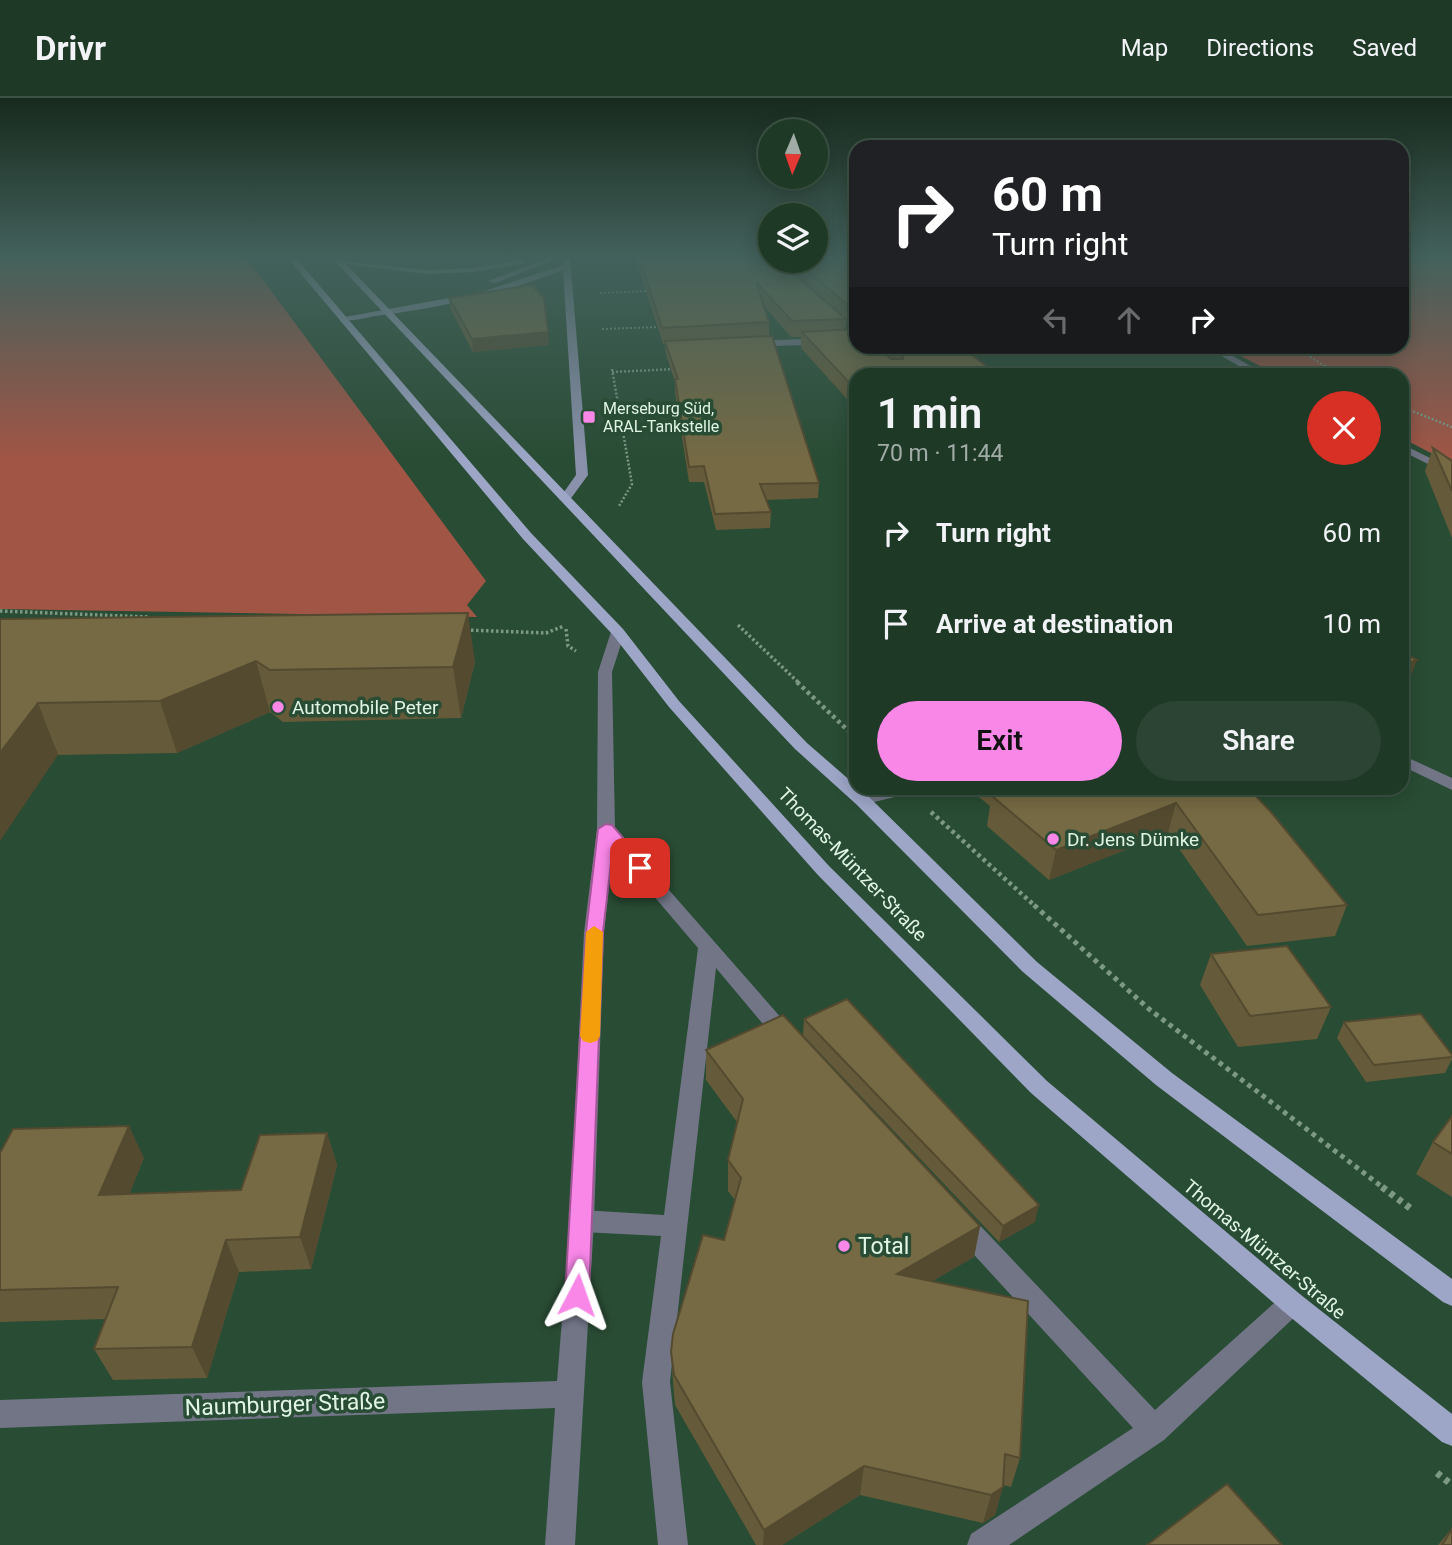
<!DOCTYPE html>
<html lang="en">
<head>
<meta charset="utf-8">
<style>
	body { margin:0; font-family:Roboto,sans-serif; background:#2c4433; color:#f1f3f6; height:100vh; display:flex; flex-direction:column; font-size:26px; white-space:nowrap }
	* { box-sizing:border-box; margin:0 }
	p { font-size:23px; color:#a1aca7 }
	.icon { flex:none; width:38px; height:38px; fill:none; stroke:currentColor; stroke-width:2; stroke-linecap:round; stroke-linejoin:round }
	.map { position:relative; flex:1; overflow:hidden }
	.sheet { position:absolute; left:849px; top:270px; width:560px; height:427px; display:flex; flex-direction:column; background:#1f3927; border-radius:21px; box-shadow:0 4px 18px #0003,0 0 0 2px #3c5344 }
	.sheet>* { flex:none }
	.hud { position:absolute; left:849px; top:42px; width:560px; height:214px; border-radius:21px; box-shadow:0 4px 18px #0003,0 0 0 2px #3c5344; background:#202124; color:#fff; overflow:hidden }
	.needle { width:46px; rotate:182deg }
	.controls { position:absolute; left:758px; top:21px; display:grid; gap:14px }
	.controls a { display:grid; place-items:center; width:70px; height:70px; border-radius:50%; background:#1f3927; box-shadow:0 4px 18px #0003,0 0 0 2px #3c5344; font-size:35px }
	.pin { position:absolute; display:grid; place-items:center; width:60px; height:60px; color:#fff; margin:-30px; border-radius:14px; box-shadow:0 4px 10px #0006 }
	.me { position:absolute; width:77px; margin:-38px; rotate:4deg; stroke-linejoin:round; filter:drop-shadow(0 0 5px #0008) }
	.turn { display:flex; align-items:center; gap:24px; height:147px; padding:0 28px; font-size:32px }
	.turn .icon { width:91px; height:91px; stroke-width:2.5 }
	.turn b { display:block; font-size:49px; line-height:60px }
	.lanes { display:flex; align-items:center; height:66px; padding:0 28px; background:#0003; justify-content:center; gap:35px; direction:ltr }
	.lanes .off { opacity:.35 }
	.round { display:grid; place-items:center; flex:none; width:74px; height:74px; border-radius:37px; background:#2c4433 }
	.headline { display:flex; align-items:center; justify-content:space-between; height:119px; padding:0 28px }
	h1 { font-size:42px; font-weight:600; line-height:52px }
	.button { display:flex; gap:14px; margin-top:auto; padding:14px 28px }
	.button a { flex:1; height:80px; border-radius:42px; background:#f987e8; color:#111; font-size:28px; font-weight:600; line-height:80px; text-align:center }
	.button a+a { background:#2c4433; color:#f1f3f6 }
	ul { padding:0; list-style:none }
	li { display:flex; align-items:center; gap:21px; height:91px; padding:0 28px }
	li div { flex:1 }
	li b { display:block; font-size:26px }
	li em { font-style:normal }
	header { display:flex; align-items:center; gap:42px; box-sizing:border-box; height:98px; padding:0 35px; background:#1f3927; border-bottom:2px solid #3c5344 }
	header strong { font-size:33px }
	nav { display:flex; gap:38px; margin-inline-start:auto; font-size:24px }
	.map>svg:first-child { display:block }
</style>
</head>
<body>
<header>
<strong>Drivr</strong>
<nav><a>Map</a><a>Directions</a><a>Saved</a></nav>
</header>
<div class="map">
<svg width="1452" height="1447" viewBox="0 0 1452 1447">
	<rect width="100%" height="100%" fill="#294c34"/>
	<g fill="#a15545">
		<path d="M 0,159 L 246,159 L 486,483 L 467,507 L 477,519 L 0,511 Z"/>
		<path d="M 1402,159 L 1452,159 L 1452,366 L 1402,340 L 1402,276 L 1276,276 L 1223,249 L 1402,248 Z"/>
	</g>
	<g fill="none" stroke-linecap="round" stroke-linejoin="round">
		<g stroke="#7d9985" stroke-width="2" stroke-dasharray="2 2" stroke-linecap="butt">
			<path d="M 600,195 L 651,193"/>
			<path d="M 602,231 L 660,229"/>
			<path d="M 1293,248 L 1328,270"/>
		</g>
		<g stroke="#7d9985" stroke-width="2.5" stroke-dasharray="2 2" stroke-linecap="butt">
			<path d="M 1325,268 L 1337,276"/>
			<path d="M 612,271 L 632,386 L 619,408"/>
			<path d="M 612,274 L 675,271"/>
			<path d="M 1402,309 L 1452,329"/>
		</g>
		<g stroke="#7d9985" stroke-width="3.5" stroke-dasharray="2.5 2.5" stroke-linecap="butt">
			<path d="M 0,513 L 149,519"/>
			<path d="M 738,527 L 799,585"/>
			<path d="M 566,531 L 568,548 L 576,553"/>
			<path d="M 466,532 L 546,535 L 564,528"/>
		</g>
		<g stroke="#7d9985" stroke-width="4.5" stroke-dasharray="3.5 3.5" stroke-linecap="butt">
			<path d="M 797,584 L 856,640"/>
			<path d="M 931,714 L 1035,808"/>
		</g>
		<path stroke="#7d9985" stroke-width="5" stroke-dasharray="4.5 4.5" stroke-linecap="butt" d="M 1034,807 L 1149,911 L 1385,1091"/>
		<g stroke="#7d9985" stroke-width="7" stroke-dasharray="5 5" stroke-linecap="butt">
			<path d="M 1382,1089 L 1410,1110"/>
			<path d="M 1437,1375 L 1452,1387"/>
		</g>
		<g fill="#717586" fill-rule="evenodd">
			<path d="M 856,239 L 856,245 L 751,249 L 747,246 L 751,243 Z"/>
			<path d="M 1402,657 L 1452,680 L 1452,692 L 1402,668 Z"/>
			<path d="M 606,726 L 612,727 L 797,938 L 794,944 L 786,946 L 778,944 L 716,870 L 670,1284 L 688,1447 L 658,1447 L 642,1284 L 661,1138 L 582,1134 L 573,1131 L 570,1123 L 573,1115 L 582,1112 L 664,1117 L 698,850 L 600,735 L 597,731 L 600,727 Z"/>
			<path d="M 963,1116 L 972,1119 L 1155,1312 L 1283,1197 L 1292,1193 L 1301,1197 L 1305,1205 L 1301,1213 L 1164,1342 L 1009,1447 L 967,1447 L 971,1436 L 1133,1330 L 954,1135 L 951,1127 L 954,1119 Z"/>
		</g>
		<g fill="#717586" fill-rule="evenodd">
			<path d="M 1204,248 L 1216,248 L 1264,276 L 1253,276 Z"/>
			<path d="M 1402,346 L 1452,371 L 1452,378 L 1402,353 Z"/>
			<path d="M 618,530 L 625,534 L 612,574 L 615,731 L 604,834 L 594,1123 L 575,1447 L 545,1447 L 555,1310 L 0,1330 L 0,1302 L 557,1283 L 570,1123 L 584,834 L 597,731 L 598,574 L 611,534 Z"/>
			<path d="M 891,690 L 917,690 L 915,694 L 862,707 L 853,702 L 856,698 Z"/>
		</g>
		<g fill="#8a91ab" fill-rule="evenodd">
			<path d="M 551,159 L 562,159 L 495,185 L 488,183 Z"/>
			<path d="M 562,159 L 570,159 L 588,377 L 569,403 L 565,405 L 559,401 L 576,377 L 563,172 C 502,196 440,210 375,218 C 365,220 348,225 339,220 L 482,194 L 563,167 Z"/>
			<path d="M 523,161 L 526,165 L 474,174 L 427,176 L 337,165 L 341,163 L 427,172 L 474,170 Z"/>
		</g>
		<g fill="#9da6c7" fill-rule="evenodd">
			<path d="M 287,159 L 295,159 L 531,435 L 623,531 L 679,603 L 829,768 L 1047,983 L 1301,1197 L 1452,1316 L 1452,1348 L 1442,1344 L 1283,1213 L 1031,995 L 817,776 L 669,609 L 613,537 L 523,441 Z"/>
			<path d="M 331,159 L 339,159 L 807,645 L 868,698 L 1037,864 L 1172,975 L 1452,1181 L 1452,1208 L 1443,1204 L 1156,987 L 1023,874 L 856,706 L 795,651 Z"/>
		</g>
	</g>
	<g fill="#655b3a">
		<path d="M 635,159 L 770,159 L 779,163 L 856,164 L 856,231 L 846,223 L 845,232 L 856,248 L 960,248 L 856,276 L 856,311 L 801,250 L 801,239 L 791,239 L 764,208 L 769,224 L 769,238 L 819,385 L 818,400 L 766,402 L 771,414 L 770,430 L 716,432 L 704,384 L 689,384 L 675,294 L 675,284 L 666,256 L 665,246 L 663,246 Z"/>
		<path d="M 449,200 L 549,247 L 473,254 L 451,212 Z"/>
		<path d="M 1064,248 L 1094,248 L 1066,250 Z"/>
		<path d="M 1433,350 L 1452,363 L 1452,440 L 1425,373 Z"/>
		<path d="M 0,521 L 475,564 L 461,620 L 283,624 L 270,614 L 177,655 L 58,657 Z"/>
		<path d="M 975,690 L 1248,690 L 1347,807 L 1335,838 L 1247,848 L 1168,735 L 1049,782 L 987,728 L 990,708 L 974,695 Z"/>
		<path d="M 1211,856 L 1331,909 L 1317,941 L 1238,949 L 1200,887 Z"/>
		<path d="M 804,921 L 1035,1124 L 999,1144 L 803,937 Z"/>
		<path d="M 1344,924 L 1452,957 L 1452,961 L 1445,975 L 1366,984 L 1337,940 Z"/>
		<path d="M 706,952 L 980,1128 L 974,1159 L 932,1183 L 1020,1360 L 1011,1389 L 1003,1387 L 995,1417 L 983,1425 L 860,1397 L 782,1447 L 756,1447 L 675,1307 L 673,1284 L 671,1254 L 724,1142 L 735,1102 L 728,1093 L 728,1062 L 737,1024 L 706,982 Z"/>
		<path d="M 1452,1018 L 1452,1099 L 1416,1076 L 1433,1044 Z"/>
		<path d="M 327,1035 L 337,1067 L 311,1171 L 239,1174 L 207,1280 L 113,1282 L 94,1251 L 106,1221 L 0,1224 L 0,1055 L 144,1060 L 129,1096 L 241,1092 Z"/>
		<path d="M 1452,1430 L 1452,1447 L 1438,1447 Z"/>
	</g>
	<g fill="#534a30">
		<path d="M 548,234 L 549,247 L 473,254 L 472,241 Z"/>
		<path d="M 468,515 L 475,564 L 461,620 L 453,569 Z"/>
		<path d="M 1417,562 L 1406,590 L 1402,591 L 1402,567 Z"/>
		<path d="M 256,563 L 270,614 L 177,655 L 160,603 Z"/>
		<path d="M 38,605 L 58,657 L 0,743 L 0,655 Z"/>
		<path d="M 1176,705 L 1168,735 L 1049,782 L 1056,752 Z"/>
		<path d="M 129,1028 L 144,1060 L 116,1129 L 99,1097 Z"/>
		<path d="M 327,1035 L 337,1067 L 311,1171 L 300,1139 Z"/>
		<path d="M 1039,1107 L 1035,1124 L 999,1144 L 1003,1128 Z"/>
		<path d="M 980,1128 L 974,1159 L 893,1206 L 897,1176 Z"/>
		<path d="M 226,1142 L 239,1174 L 207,1280 L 192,1249 Z"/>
		<path d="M 864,1368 L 860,1397 L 782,1447 L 763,1447 L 764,1432 Z"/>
		<path d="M 1003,1389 L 995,1417 L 983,1425 L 991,1397 Z"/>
	</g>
	<g fill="#766a44" stroke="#534a30" stroke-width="2">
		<path d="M 639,159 L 770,159 L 770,163 L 779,163 L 846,221 L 792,223 L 756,184 L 769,224 L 662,230 Z"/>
		<path d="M 816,159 L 850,159 L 856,164 L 856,214 L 796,163 L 816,163 Z"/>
		<path d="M 532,187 L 544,200 L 548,234 L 472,241 L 449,200 Z"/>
		<path d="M 856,231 L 856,248 L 877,248 L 891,261 L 903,261 L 903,257 L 894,248 L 960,248 L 997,276 L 856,276 L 856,292 L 802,234 Z"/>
		<path d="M 772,238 L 819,385 L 760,386 L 771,414 L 715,416 L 704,368 L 689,369 L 675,281 L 678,281 L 665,243 Z"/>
		<path d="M 1433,350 L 1452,363 L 1452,393 Z"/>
		<path d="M 468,515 L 453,569 L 270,572 L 256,563 L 160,603 L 38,605 L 0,655 L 0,521 Z"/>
		<path d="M 1402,554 L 1417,562 L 1402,567 Z"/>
		<path d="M 1008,690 L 1248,690 L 1270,713 L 1347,807 L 1258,817 L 1176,705 L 1056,752 L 992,698 L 1010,691 Z"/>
		<path d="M 1287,848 L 1331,909 L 1250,918 L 1211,856 Z"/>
		<path d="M 847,901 L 1039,1107 L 1003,1128 L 804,921 Z"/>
		<path d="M 1421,916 L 1452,957 L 1452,959 L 1374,967 L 1344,924 Z"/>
		<path d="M 783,917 L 980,1128 L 897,1176 L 1028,1203 L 1020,1360 L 1005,1356 L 1003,1389 L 991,1397 L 864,1368 L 764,1432 L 674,1277 L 671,1254 L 673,1236 L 703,1137 L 724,1142 L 741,1080 L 728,1062 L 743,1001 L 706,952 Z"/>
		<path d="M 1452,1018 L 1452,1056 L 1433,1044 Z"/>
		<path d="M 129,1028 L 99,1097 L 241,1092 L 260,1037 L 327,1035 L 300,1139 L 226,1142 L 192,1249 L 94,1251 L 118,1189 L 0,1192 L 0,1055 L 13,1031 Z"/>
		<path d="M 1227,1386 L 1282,1447 L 1147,1447 Z"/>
		<path d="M 1452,1431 L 1452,1447 L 1442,1447 Z"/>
	</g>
	<linearGradient id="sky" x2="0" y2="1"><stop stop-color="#172a1d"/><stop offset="0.44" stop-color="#43615c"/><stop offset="1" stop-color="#43615c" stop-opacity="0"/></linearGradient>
	<rect width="1452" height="362" fill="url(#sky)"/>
	<path fill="#f987e8" stroke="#a25897" stroke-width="2" d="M 606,726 L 612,727 L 649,770 L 640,776 L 634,774 L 613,748 L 603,834 L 589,1197 L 586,1205 L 577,1208 L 569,1205 L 565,1197 L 586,834 L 598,731 Z"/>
	<path fill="#f59e0b" d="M 594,828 L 603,834 L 600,938 L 597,943 L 590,945 L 583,943 L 580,938 L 586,834 Z"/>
	<g fill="#f987e8" stroke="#294c34" stroke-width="2.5">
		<rect x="582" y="312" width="14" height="14" rx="3.5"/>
		<circle cx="278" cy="609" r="7"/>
		<circle cx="1053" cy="741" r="7"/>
		<circle cx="844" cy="1148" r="7"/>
	</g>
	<g text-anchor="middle" stroke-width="7" stroke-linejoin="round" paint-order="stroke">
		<g font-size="16" fill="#e1f5e6" stroke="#294c34" text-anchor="start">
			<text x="603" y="316">Merseburg Süd,<tspan x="603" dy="18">ARAL-Tankstelle</tspan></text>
		</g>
		<g font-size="19" fill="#e1f5e6" stroke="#294c34" text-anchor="start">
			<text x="292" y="616">Automobile Peter</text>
			<text x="1067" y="748">Dr. Jens Dümke</text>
		</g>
		<g font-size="19" fill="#e1f5e6" stroke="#294c34">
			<text transform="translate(853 766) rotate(46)" y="7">Thomas-Müntzer-Straße</text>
			<text transform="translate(1265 1151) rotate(40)" y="7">Thomas-Müntzer-Straße</text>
		</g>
		<g font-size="23" fill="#e1f5e6" stroke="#294c34" text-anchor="start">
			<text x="858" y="1156">Total</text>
		</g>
		<g font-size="23" fill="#e1f5e6" stroke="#294c34">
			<text transform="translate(285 1306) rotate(-2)" y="8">Naumburger Straße</text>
		</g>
	</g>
</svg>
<div class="controls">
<a><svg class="needle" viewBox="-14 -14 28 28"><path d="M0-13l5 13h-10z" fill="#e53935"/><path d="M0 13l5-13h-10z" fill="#a1aca7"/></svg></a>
<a><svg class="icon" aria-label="layers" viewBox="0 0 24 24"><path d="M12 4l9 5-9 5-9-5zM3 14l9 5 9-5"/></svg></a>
</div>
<div class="pin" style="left:640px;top:770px;background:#d93025"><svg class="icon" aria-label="arrive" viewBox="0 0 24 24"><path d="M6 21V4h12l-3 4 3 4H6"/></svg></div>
<svg class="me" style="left:577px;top:1197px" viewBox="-20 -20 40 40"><path d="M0-17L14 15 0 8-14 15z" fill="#f987e8" stroke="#fff" stroke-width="4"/></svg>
<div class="hud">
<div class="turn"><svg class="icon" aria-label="right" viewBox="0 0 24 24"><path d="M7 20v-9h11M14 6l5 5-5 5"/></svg><div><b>60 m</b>Turn right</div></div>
<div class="lanes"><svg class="icon off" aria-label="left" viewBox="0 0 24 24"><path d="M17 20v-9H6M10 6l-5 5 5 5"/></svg><svg class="icon off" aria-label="ahead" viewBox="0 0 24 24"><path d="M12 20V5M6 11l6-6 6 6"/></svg><svg class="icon" aria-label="right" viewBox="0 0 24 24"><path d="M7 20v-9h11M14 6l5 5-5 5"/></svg></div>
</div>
<section class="sheet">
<div class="headline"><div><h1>1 min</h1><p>70 m · 11:44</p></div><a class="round" style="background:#d93025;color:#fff"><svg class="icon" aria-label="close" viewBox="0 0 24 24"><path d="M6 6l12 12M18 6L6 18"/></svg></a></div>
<ul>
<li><svg class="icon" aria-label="right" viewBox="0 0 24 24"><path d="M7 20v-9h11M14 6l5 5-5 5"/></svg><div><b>Turn right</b></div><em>60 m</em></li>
<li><svg class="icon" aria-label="arrive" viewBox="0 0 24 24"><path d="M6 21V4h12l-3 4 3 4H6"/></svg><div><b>Arrive at destination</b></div><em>10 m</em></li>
</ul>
<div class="button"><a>Exit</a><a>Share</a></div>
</section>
</div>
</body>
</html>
